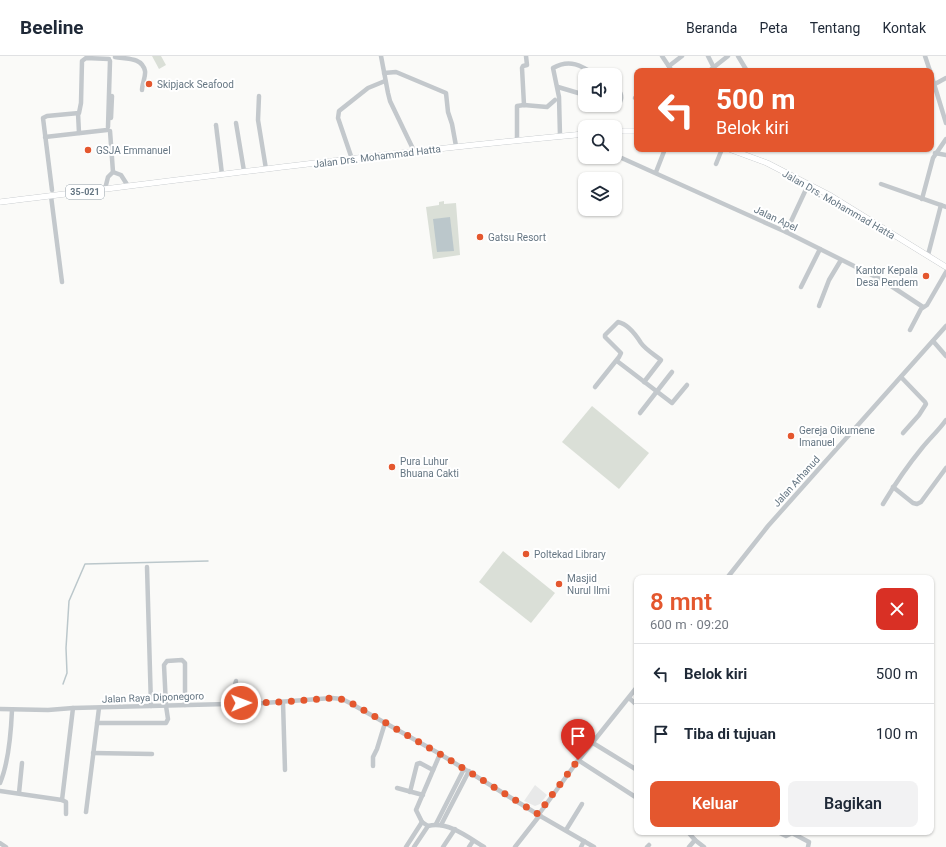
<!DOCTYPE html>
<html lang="id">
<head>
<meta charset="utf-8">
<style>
	body { margin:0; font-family:Roboto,sans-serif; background:#f2f2f3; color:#1f2937; height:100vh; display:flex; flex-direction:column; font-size:15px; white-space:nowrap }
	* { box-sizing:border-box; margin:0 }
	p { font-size:13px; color:#747a83 }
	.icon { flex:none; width:22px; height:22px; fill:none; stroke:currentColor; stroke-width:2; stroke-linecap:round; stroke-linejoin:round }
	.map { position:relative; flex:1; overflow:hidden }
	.drawer { position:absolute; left:634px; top:519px; width:300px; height:260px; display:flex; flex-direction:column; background:#fff; border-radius:8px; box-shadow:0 1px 3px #0004 }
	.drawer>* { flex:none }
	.guide { position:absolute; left:634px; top:12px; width:300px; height:84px; border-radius:8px; box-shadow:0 1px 3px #0004; background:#e4572e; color:#fff; overflow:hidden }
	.controls { position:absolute; left:578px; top:12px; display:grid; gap:8px }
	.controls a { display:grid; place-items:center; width:44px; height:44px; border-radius:8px; background:#fff; box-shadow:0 1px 3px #0004; font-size:20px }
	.pin { position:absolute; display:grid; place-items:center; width:34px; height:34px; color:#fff; margin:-41px -17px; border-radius:50% 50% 50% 0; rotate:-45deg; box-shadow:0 0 4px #0007 }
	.pin .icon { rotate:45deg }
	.me { position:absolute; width:44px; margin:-22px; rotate:89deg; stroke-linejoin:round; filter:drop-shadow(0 0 3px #0008) }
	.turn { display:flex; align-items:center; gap:14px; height:84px; padding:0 16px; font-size:18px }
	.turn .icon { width:52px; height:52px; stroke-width:2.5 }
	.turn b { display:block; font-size:28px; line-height:34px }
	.round { display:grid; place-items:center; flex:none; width:42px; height:42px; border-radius:8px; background:#f2f2f3 }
	.overview { display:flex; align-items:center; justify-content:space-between; height:68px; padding:0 16px }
	h1 { font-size:24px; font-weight:600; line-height:30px; color:#e4572e }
	.primary-button { display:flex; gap:8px; margin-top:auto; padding:8px 16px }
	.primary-button a { flex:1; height:46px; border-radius:8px; background:#e4572e; color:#fff; font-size:16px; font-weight:600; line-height:46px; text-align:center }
	.primary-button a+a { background:#f2f2f3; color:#1f2937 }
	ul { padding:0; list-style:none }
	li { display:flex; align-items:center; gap:12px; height:60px; padding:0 16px; border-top:1px solid #e0e1e3 }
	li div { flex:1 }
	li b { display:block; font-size:15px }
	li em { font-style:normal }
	header { display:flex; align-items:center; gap:24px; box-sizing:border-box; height:56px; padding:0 20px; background:#fff; border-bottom:1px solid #e0e1e3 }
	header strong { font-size:19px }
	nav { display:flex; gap:22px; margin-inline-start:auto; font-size:14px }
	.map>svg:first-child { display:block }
</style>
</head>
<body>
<header>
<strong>Beeline</strong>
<nav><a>Beranda</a><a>Peta</a><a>Tentang</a><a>Kontak</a></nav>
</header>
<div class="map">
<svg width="946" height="791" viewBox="0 0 946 791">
	<rect width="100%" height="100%" fill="#fafaf8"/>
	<path fill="#e8e9e9" d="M 535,729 L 547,739 L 540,748 L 535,750 L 524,745 Z"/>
	<g fill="#dadfd7">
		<path d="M 152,0 L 161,0 L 166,9 L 159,13 Z"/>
		<path d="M 444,145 L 444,148 L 456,147 L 460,199 L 433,203 L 426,151 L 439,149 L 439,146 Z"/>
		<path d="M 592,350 L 649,397 L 619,433 L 562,386 Z"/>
		<path d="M 503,495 L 555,537 L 531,567 L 479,526 Z"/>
	</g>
	<path fill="#bbc7cb" d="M 450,161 L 454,195 L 437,196 L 433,163 Z"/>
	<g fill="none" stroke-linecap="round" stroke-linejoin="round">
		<path stroke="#bbc7cb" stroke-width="1.5" d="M 63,628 L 67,617 L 66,592 L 69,545 L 85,508 L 208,505"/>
		<defs>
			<g id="major">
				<path d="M 615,75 L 637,75"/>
				<path d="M 729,93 L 767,107 L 831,140 L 946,211"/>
				<path d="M 0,146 C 195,122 390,96 585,78"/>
			</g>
		</defs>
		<use href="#major" stroke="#b5babe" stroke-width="6"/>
		<g stroke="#c3c8cc" stroke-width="4.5">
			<path d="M 381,0 L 388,37 L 390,45 L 414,95"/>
			<path d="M 662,0 L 672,15"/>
			<path d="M 708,0 L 713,10"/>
			<path d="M 738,0 L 747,15"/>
			<path d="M 925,0 L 930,15"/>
			<path d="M 115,1 C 126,3 142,1 145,15 C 146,20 142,28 142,34"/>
			<path d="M 669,10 L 682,0"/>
			<path d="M 709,15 L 728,0"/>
			<path d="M 384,17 L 396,16 L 446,37 L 448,56 L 452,68 L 456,90"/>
			<path d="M 931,18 L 946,67"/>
			<path d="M 935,28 L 946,22"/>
			<path d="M 615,30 C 620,34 623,40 620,46 L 615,46"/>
			<path d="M 558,31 L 585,39"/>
			<path d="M 259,40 L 258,64 L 266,113"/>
			<path d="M 635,42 L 637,43"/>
			<path d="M 524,49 L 522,12 L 523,10 L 527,9 L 526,0"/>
			<path d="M 78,57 L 79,77"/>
			<path d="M 111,62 L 112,40"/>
			<path d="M 236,67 L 244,115"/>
			<path d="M 216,69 L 222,118"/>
			<path d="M 108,71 L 110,5"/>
			<path d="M 560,80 L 559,41 L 553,12 C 570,2 582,10 596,19"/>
			<path d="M 45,81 L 107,74"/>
			<path d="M 517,84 L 517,50 L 524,49 L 547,51 L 555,44"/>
			<path d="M 935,97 L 946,99"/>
			<path d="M 615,99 L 786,176 L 882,224 L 923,251"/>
			<path d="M 352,103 L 338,62 L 339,55 L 368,32 L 385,25"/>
			<path d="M 716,108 L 722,93"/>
			<path d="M 113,116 L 121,119 L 128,130"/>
			<path d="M 656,116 L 665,93"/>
			<path d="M 881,128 L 946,151"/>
			<path d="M 105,133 L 108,121 L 113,116 L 110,75"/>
			<path d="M 52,134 L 43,62 L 47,60 L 79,57 L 81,47 L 82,5 L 86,2 L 109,3"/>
			<path d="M 51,140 L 62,226"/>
			<path d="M 922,143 L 933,102 L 946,83"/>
			<path d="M 786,176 L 808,129"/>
			<path d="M 928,199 L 941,149"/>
			<path d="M 801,231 L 820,193"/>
			<path d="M 819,250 L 829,224 L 841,204"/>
			<path d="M 910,274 L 921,253 L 927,249 L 946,216"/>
			<path d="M 933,285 L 946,300"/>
			<path d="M 617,305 L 672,347 L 687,329"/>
			<path d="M 901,321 L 925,346 L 926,348 L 919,359 L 903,377"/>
			<path d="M 595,331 L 619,301 L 621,297 L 605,281 L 605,279 L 618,266 C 628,268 636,279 641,287 C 646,294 655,299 661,304 L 644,326"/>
			<path d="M 640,357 L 672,316"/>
			<path d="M 893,431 L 913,447 L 917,448 L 921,446 L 946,412"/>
			<path d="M 883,448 C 895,428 908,409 922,392 C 930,382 939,374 946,364"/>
			<path d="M 147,511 L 151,650"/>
			<path d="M 727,522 L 768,470 L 946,270"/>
			<path d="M 236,625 L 234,632 L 240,638 L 241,647"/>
			<path d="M 165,642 L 185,641"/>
			<path d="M 629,642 L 637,649"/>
			<path d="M 283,646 L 285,714"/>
			<path d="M 0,653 L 48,654 L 73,652 L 264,647 L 332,642 L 342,643 L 350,647 L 440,698 L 542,761 L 594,791"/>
			<path d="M 97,667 L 166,667 L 168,663 L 166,650 L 164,609 L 167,605 L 182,604 L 185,607 L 185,649"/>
			<path d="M 593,687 L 637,714"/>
			<path d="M 93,697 L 152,698"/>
			<path d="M 578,704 L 637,742"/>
			<path d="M 373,710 L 373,701 L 377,693 L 385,667"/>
			<path d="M 0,727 C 9,706 11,677 12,654"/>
			<path d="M 397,732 L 423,739"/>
			<path d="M 0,735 L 62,744 L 73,652"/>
			<path d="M 410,736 L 417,708 L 420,707 L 433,714"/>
			<path d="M 19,737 L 22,707"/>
			<path d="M 62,744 L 66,746 L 66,758"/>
			<path d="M 86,756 L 99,652"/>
			<path d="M 539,758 L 577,706 L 637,631"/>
			<path d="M 436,768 L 464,713"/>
			<path d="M 441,769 L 469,715"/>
			<path d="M 428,770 L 422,766 L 416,754 L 440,698"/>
			<path d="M 566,774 L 582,748"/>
			<path d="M 688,776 L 695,784 L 704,791"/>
			<path d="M 778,776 L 786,780 L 792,777 L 809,786 L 808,791"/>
			<path d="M 0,787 L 6,791"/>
			<path d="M 406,791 L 422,766"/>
			<path d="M 414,791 L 428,770 C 448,765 468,781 484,791"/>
			<path d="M 443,791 L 455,773"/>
			<path d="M 469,791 L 473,785"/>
			<path d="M 515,791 L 540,759"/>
			<path d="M 581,791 L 584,785"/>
			<path d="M 647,791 L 649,789"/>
			<path d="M 689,791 L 695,784"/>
		</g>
		<use href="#major" stroke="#fff" stroke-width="5.5"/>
	</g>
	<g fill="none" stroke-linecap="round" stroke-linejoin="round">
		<path stroke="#e4572e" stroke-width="7" stroke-dasharray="0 12.6" d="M 241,647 L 283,646 L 332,642 L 346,644 L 440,698 L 538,758 L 578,704"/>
	</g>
	<g fill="#e4572e" stroke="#fff" stroke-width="1.5">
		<circle cx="149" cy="28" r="4"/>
		<circle cx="88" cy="94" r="4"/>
		<circle cx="480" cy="181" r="4"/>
		<circle cx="926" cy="220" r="4"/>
		<circle cx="791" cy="380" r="4"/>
		<circle cx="392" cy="411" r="4"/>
		<circle cx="526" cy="498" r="4"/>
		<circle cx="559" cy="528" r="4"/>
	</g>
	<g text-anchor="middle" stroke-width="4" stroke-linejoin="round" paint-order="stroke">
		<rect fill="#fff" stroke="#939fa8" stroke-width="1" x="66" y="129" width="38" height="14" rx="3"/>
		<g font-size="9" font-weight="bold" fill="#657683">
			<text x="85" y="139">35-021</text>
		</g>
		<g font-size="10" fill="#657683" stroke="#fff" text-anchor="start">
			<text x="157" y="32">Skipjack Seafood</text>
			<text x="96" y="98">GSJA Emmanuel</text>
			<text x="488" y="185">Gatsu Resort</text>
			<text x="918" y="218" text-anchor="end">Kantor Kepala<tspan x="918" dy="12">Desa Pendem</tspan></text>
			<text x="799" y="378">Gereja Oikumene<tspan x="799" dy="12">Imanuel</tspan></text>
			<text x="400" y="409">Pura Luhur<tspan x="400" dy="12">Bhuana Cakti</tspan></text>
			<text x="534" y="502">Poltekad Library</text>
			<text x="567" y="526">Masjid<tspan x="567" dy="12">Nurul Ilmi</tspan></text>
		</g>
		<g font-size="10" fill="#657683" stroke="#fff">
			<text transform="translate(377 100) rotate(-7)" y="4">Jalan Drs. Mohammad Hatta</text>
			<text transform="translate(839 148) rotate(30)" y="4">Jalan Drs. Mohammad Hatta</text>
			<text transform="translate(776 162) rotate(25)" y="4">Jalan Apel</text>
			<text transform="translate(796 425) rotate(-48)" y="4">Jalan Arhanud</text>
			<text transform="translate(153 641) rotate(-2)" y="4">Jalan Raya Diponegoro</text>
		</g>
	</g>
</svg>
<div class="controls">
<a><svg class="icon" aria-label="sound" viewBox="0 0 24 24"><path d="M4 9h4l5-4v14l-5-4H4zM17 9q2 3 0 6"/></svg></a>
<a><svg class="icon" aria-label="search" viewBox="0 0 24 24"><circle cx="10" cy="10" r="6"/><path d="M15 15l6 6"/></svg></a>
<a><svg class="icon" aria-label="layers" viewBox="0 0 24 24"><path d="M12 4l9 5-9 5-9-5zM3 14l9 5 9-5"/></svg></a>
</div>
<div class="pin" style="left:578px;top:704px;background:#d93025"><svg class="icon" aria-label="arrive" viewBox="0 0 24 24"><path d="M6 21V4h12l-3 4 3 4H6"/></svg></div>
<svg class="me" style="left:241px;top:647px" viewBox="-20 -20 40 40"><circle r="17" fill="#e4572e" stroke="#fff" stroke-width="3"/><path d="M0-11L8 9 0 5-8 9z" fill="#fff"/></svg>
<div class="guide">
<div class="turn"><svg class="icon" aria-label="left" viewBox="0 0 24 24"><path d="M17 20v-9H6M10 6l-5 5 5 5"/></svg><div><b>500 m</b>Belok kiri</div></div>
</div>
<section class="drawer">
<div class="overview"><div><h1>8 mnt</h1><p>600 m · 09:20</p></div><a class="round" style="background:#d93025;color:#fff"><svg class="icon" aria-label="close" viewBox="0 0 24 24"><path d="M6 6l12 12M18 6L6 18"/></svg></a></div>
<ul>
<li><svg class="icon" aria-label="left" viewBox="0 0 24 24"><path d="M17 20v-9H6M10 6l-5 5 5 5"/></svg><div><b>Belok kiri</b></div><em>500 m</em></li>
<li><svg class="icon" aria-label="arrive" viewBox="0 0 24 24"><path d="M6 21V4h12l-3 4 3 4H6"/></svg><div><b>Tiba di tujuan</b></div><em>100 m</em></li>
</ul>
<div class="primary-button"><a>Keluar</a><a>Bagikan</a></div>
</section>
</div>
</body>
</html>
